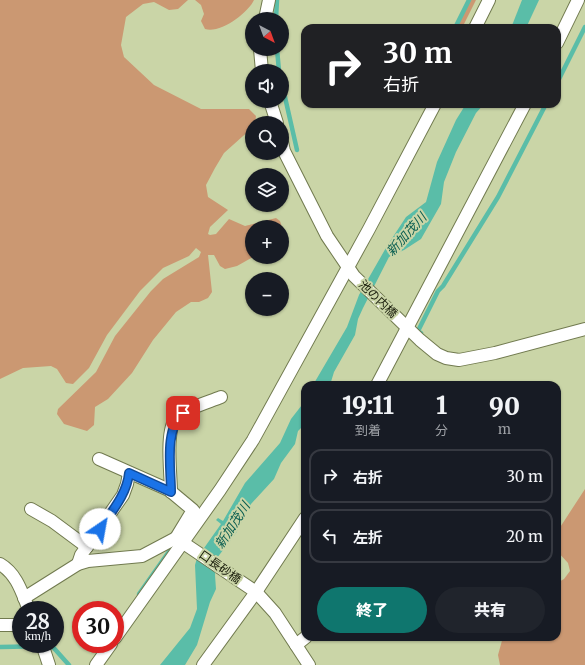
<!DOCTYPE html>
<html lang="ja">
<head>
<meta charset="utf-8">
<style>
	body { margin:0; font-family:Merriweather,"Noto Sans JP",serif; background:#20242c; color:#f1f3f6; height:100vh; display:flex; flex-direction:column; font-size:15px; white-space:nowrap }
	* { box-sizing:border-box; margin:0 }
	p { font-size:13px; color:#9ea1a6 }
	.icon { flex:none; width:22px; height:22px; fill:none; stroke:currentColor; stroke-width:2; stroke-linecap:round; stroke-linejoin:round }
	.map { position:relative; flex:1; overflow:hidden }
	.drawer { position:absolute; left:301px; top:381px; width:260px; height:260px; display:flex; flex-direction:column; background:#171b24; border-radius:12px; box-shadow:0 1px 3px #0004 }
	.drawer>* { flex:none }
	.top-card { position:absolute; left:301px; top:24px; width:260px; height:84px; border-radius:12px; box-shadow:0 1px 3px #0004; background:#202124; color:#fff; overflow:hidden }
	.needle { width:26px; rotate:139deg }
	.tools { position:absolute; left:245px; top:12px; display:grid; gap:8px }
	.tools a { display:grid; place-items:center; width:44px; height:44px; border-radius:50%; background:#171b24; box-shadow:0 1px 3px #0004; font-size:20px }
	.speed { position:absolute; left:12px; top:601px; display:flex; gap:8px; font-size:20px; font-weight:700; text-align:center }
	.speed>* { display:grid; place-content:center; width:52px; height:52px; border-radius:50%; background:#171b24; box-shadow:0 1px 3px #0004; line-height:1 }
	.speed small { font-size:10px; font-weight:400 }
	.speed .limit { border:6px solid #d22; background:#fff; color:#111 }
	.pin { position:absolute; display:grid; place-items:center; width:34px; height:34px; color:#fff; margin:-17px; border-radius:8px; box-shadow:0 2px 6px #0006 }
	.me { position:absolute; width:44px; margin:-22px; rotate:33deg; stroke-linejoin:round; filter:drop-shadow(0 0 3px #0008) }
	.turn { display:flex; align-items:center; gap:14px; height:84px; padding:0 16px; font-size:18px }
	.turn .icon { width:52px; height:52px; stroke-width:2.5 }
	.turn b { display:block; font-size:28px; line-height:34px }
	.eta { display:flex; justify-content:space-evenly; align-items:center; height:68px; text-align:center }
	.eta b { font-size:24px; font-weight:800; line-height:28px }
	.action { display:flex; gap:8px; margin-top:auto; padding:8px 16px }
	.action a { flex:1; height:46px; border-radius:24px; background:#0f766e; color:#fff; font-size:16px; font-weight:800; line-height:46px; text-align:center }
	.action a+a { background:#20242c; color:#f1f3f6 }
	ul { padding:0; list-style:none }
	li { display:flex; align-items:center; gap:12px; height:54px; margin:0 8px 6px; padding:0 8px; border:2px solid #363941; border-radius:12px }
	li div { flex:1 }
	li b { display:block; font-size:15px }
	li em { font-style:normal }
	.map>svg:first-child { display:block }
</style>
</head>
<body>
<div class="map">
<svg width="585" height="665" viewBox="0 0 585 665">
	<rect width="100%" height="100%" fill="#cad5a7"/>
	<g fill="#cb9872">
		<path d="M 0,0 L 188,0 L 178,9 L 169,10 L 154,2 L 143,4 L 126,17 L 121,45 L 124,57 L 154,85 L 201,109 L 249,109 L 256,116 L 255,123 L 252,123 L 252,128 L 224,153 L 215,168 L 206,185 L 208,197 L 228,210 L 210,227 L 208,234 L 210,235 L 216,234 L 229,219 L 245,226 L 276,218 L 280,221 L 282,227 L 252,227 L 253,257 L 237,266 L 225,269 L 220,266 L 214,255 L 208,255 L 212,292 L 208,298 L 199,302 L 191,302 L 176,312 L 153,340 L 132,373 L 108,399 L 95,407 L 94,425 L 87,431 L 64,424 L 57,414 L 58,409 L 96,372 L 115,336 L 151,291 L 163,279 L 199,257 L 201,252 L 196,248 L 189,256 L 163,268 L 140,291 L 107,335 L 89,368 L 73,384 L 66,383 L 57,369 L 51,366 L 23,368 L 0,379 Z"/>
		<path d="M 195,0 L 254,0 C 248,13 220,34 205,29 L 201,21 L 204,14 L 201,5 Z"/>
		<path d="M 470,0 L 476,0 L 462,28 L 456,28 Z"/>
		<path d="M 585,489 L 585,665 L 500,665 L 498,655 L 503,637 L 557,637 L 557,583 L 564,579 L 570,571 L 568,563 L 557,551 L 557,532 Z"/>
	</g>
	<g fill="#5abda8">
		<path d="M 522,0 L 539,0 L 526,28 L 511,28 Z"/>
		<path d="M 466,104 L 484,104 L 476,113 L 456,152 L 444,182 L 441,204 L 421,239 L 404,250 L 389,257 L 363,308 L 358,319 L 355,335 L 334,372 L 330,385 L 313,385 L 347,327 L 359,295 L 387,246 L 406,217 L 426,202 L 437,162 L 456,120 Z"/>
		<path d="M 305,401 L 305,424 L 298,431 L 295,444 L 281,463 L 274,479 L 251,504 L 236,533 L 217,558 L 215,575 L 216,589 L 210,602 L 197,645 L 185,665 L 160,665 L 190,628 L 197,609 L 195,565 L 197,558 L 221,524 L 216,520 L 218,518 L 223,521 L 245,483 L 280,443 L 291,419 Z"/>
	</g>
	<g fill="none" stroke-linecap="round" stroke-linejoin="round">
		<g stroke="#5abda8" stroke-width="4.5">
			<path d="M 276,19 L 277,0"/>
			<path d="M 455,28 L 469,0"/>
			<path d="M 277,49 L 279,71"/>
			<path d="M 557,83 L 585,27"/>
			<path d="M 282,84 L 297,150"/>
			<path d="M 421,333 L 418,331 L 438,291 L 443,286 L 498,197 L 546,104"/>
			<path d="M 139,594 L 175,543"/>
			<path d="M 0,647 L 52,646 L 69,665"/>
		</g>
		<defs>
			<g id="street">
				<path d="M 265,19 L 269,0"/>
				<path d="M 475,28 L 489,0"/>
				<path d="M 557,43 L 578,0"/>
				<path d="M 260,49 L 262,71"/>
				<path d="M 270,101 L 277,123"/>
				<path d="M 282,142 L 284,151 L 327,236 L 354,276 L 420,340 L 437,354 L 446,358 L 459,360 L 495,353 L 585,329"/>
				<path d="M 377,385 L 525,104"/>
				<path d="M 99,459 L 169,490 L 193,510 L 176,538"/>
				<path d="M 171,492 C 171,475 165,431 176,418 C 184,409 209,402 221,397"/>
				<path d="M 31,509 L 52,521 L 87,547"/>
				<path d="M 0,564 C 17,574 22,593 29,610"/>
				<path d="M 78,564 L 81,555 L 123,495 L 127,484 L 129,473"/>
				<path d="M 24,598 L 78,564 L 88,561 L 142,556 L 176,538 L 256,592 L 275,613 L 309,665"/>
				<path d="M 0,625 L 21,625"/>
				<path d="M 115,638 L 220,490 L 253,440 L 369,229 L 435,104"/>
				<path d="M 42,644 L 49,665"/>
				<path d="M 296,645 L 306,637"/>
				<path d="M 96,665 L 111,644"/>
				<path d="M 203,665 L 256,592 L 305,518"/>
			</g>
		</defs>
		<use href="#street" stroke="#717a4f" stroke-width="14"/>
		<use href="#street" stroke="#fff" stroke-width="12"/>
	</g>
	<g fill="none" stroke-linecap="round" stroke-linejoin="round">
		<defs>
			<path id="route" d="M 100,529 C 112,511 127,494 129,473 L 171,492 C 171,469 164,429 183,413"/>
		</defs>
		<use href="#route" stroke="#114b97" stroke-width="10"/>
		<use href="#route" stroke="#1a73e8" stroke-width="7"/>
	</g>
	<g text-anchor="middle" stroke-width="4" stroke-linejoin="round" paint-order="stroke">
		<g font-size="12" fill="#121505" stroke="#cad5a7">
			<text transform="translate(378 299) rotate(44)" y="4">池の内橋</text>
			<text transform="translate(220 567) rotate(35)" y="4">口長砂橋</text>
		</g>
		<g font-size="13" font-style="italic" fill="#0a5e51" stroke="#cad5a7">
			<text transform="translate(406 234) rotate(-48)" y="5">新加茂川</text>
			<text transform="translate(232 525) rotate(-57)" y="5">新加茂川</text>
		</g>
	</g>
</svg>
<div class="tools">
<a><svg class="needle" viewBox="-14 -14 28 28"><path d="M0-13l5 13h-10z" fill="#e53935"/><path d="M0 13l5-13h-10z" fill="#9ea1a6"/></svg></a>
<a><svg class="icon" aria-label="sound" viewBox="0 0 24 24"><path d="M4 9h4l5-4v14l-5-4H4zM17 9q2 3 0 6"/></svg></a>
<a><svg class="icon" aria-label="search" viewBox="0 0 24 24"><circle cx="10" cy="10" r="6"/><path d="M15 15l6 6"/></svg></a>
<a><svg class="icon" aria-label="layers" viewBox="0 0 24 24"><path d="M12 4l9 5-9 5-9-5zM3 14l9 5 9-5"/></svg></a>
<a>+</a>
<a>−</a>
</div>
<div class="speed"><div>28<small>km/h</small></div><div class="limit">30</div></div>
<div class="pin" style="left:183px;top:413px;background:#d93025"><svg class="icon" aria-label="arrive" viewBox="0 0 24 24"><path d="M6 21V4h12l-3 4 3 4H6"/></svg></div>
<svg class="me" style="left:100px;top:529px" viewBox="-20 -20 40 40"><circle r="19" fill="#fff"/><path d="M0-13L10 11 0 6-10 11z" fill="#1a73e8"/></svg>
<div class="top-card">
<div class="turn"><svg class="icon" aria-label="right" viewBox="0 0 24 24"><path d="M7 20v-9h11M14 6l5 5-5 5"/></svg><div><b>30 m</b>右折</div></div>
</div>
<section class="drawer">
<div class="eta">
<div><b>19:11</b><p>到着</p></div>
<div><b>1</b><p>分</p></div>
<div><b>90</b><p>m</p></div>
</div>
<ul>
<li><svg class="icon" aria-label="right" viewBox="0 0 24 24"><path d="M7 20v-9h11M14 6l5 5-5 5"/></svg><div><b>右折</b></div><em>30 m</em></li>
<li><svg class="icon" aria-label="left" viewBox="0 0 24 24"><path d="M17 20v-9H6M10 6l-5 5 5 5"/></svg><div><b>左折</b></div><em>20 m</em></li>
</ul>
<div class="action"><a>終了</a><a>共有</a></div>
</section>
</div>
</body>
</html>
